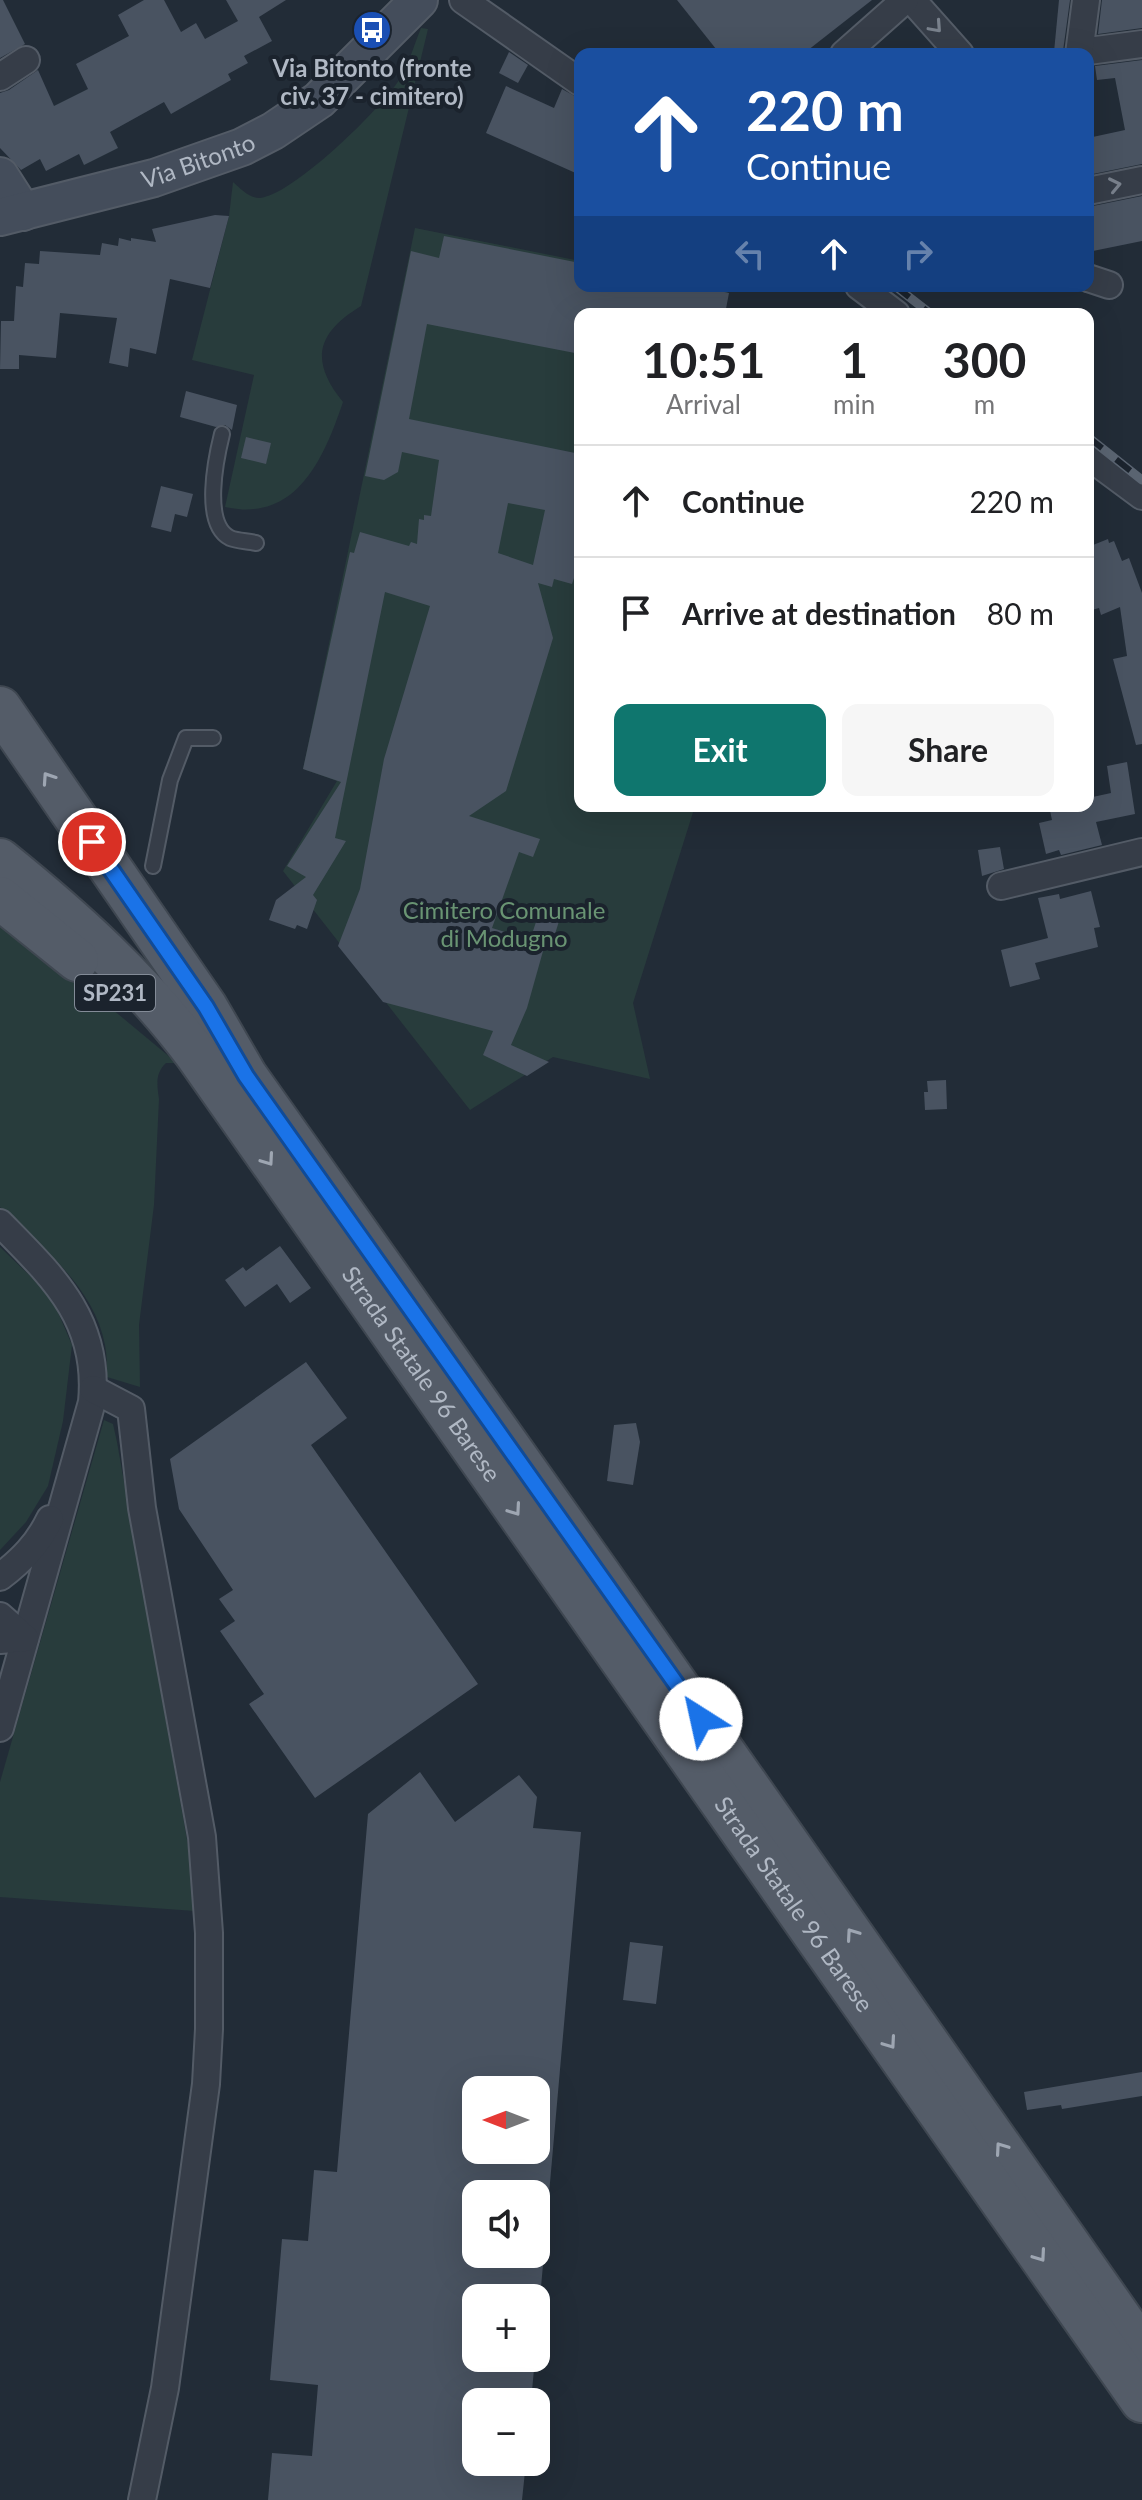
<!DOCTYPE html>
<html lang="en">
<head>
<meta charset="utf-8">
<style>
	body { margin:0; font-family:Lato,sans-serif; background:#f6f6f6; color:#202124; height:100vh; display:flex; flex-direction:column; font-size:30px; white-space:nowrap }
	* { box-sizing:border-box; margin:0 }
	p { font-size:26px; color:#757577 }
	.icon { flex:none; width:44px; height:44px; fill:none; stroke:currentColor; stroke-width:2; stroke-linecap:round; stroke-linejoin:round }
	.map { position:relative; flex:1; overflow:hidden }
	.drawer { position:absolute; left:574px; top:308px; width:520px; height:504px; display:flex; flex-direction:column; background:#fff; border-radius:16px; box-shadow:0 8px 32px #0002 }
	.drawer>* { flex:none }
	.guide { position:absolute; left:574px; top:48px; width:520px; height:244px; border-radius:16px; box-shadow:0 8px 32px #0002; background:#1a4fa0; color:#fff; overflow:hidden }
	.needle { width:52px; rotate:270deg }
	.controls { position:absolute; left:462px; top:2076px; display:grid; gap:16px }
	.controls a { display:grid; place-items:center; width:88px; height:88px; border-radius:16px; background:#fff; box-shadow:0 8px 32px #0002; font-size:40px }
	.pin { position:absolute; display:grid; place-items:center; width:68px; height:68px; color:#fff; margin:-34px; border:4px solid #fff; border-radius:50%; box-shadow:0 2px 8px #0007 }
	.me { position:absolute; width:88px; margin:-44px; rotate:325deg; stroke-linejoin:round; filter:drop-shadow(0 0 6px #0008) }
	.turn { display:flex; align-items:center; gap:28px; height:168px; padding:0 40px; font-size:36px }
	.turn .icon { width:104px; height:104px; stroke-width:2.5 }
	.turn b { display:block; font-size:56px; line-height:68px }
	.lanes { display:flex; align-items:center; height:76px; padding:0 40px; background:#0003; justify-content:center; gap:40px; direction:ltr }
	.lanes .off { opacity:.35 }
	.eta { display:flex; justify-content:space-evenly; align-items:center; height:136px; text-align:center }
	.eta b { font-size:48px; font-weight:700; line-height:56px }
	.button { display:flex; gap:16px; margin-top:auto; padding:16px 40px }
	.button a { flex:1; height:92px; border-radius:16px; background:#0f766e; color:#fff; font-size:32px; font-weight:700; line-height:92px; text-align:center }
	.button a+a { background:#f6f6f6; color:#202124 }
	ul { padding:0; list-style:none }
	li { display:flex; align-items:center; gap:24px; height:112px; padding:0 40px; border-top:2px solid #e0e0e0 }
	li div { flex:1 }
	li b { display:block; font-size:30px }
	li em { font-style:normal }
	.map>svg:first-child { display:block }
</style>
</head>
<body>
<div class="map">
<svg width="1142" height="2500" viewBox="0 0 1142 2500">
	<rect width="100%" height="100%" fill="#222c37"/>
	<g fill="#283c3c">
		<path d="M 421,28 L 428,29 L 361,306 C 317,333 309,360 343,402 C 324,458 297,523 225,507 L 254,375 L 192,360 L 229,216 L 233,182 C 240,188 249,198 259,198 C 291,197 382,108 399,80 C 409,64 414,45 421,28 Z"/>
		<path d="M 415,228 L 580,261 L 580,286 L 708,286 L 728,290 L 723,314 L 580,314 L 580,806 L 695,806 L 633,1003 L 650,1079 L 553,1057 L 470,1110 L 283,871 L 337,781 L 303,769 Z"/>
		<path d="M 0,916 L 177,1063 L 166,1063 C 155,1073 157,1085 159,1099 L 154,1205 L 139,1325 L 140,1387 L 107,1377 C 107,1366 107,1355 105,1345 C 94,1286 41,1247 0,1207 Z"/>
		<path d="M 0,1247 L 51,1296 L 72,1345 L 63,1421 L 48,1486 L 26,1522 L 0,1550 Z"/>
		<path d="M 104,1420 L 113,1424 L 117,1442 L 189,1851 L 195,1911 L 0,1897 L 0,1782 Z"/>
	</g>
	<g fill="#495361" fill-rule="evenodd">
		<path d="M 0,0 L 3,0 L 25,44 L 0,58 Z"/>
		<path d="M 144,0 L 164,0 L 181,32 L 196,23 L 205,39 L 238,21 L 226,0 L 286,0 L 259,17 L 272,41 L 244,56 L 248,63 L 228,74 L 231,80 L 171,114 L 164,102 L 110,132 L 118,148 L 84,165 L 79,154 L 46,171 L 40,159 L 21,170 L 0,148 L 0,93 L 9,90 L 38,70 L 54,106 L 88,89 L 76,64 L 129,36 L 118,15 Z"/>
		<path d="M 677,0 L 872,0 L 803,54 L 720,54 Z"/>
		<path d="M 1059,0 L 1070,0 L 1063,51 L 1054,52 Z"/>
		<path d="M 1102,0 L 1142,0 L 1142,28 L 1098,34 Z"/>
		<path d="M 509,52 L 528,65 L 518,83 L 499,73 Z"/>
		<path d="M 1142,60 L 1142,164 L 1088,175 L 1088,138 L 1125,130 L 1115,78 L 1097,80 L 1095,66 Z"/>
		<path d="M 506,86 L 554,108 L 562,89 L 580,99 L 580,175 L 486,133 Z"/>
		<path d="M 1142,196 L 1142,241 L 1088,252 L 1088,207 Z"/>
		<path d="M 215,215 L 229,216 L 210,288 L 170,279 L 156,354 L 130,348 L 128,367 L 109,363 L 117,318 L 60,313 L 56,358 L 19,355 L 19,369 L 0,369 L 1,321 L 14,321 L 16,286 L 23,287 L 25,263 L 39,264 L 40,251 L 100,255 L 102,243 L 118,246 L 119,238 L 131,241 L 131,238 L 156,242 L 152,229 Z"/>
		<path d="M 444,236 L 580,263 L 580,286 L 696,286 L 729,293 L 725,314 L 611,314 L 580,310 L 580,354 L 427,324 L 409,419 L 580,454 L 580,554 L 577,569 L 572,584 L 554,579 L 552,587 L 538,583 L 553,638 L 506,791 L 469,816 L 540,839 L 533,857 L 519,852 L 492,928 L 545,944 L 527,1008 L 511,1045 L 549,1062 L 527,1076 L 483,1055 L 493,1031 L 383,1002 L 338,946 L 360,889 L 384,759 L 430,606 L 385,592 L 335,838 L 346,841 L 313,895 L 317,900 L 307,929 L 297,925 L 295,929 L 269,920 L 276,900 L 306,877 L 287,866 L 341,782 L 303,769 L 350,552 L 354,553 L 360,532 L 409,546 L 411,542 L 417,544 L 419,519 L 424,520 L 424,515 L 431,516 L 439,460 L 402,452 L 398,472 L 384,480 L 365,476 L 411,251 L 439,258 ZM 508,503 L 545,510 L 533,565 L 498,553 Z"/>
		<path d="M 186,391 L 237,405 L 232,430 L 225,425 L 216,427 L 180,417 Z"/>
		<path d="M 246,437 L 271,443 L 266,464 L 241,458 Z"/>
		<path d="M 161,486 L 193,494 L 187,517 L 175,514 L 171,532 L 151,527 Z"/>
		<path d="M 1108,539 L 1109,543 L 1114,541 L 1122,561 L 1129,558 L 1142,593 L 1142,744 L 1136,745 L 1113,659 L 1127,656 L 1120,607 L 1101,615 L 1099,608 L 1088,611 L 1088,547 Z"/>
		<path d="M 1127,762 L 1135,814 L 1096,822 L 1102,845 L 1061,855 L 1059,850 L 1046,854 L 1039,823 L 1052,820 L 1049,806 L 1088,806 L 1088,798 L 1111,793 L 1107,766 Z"/>
		<path d="M 1000,847 L 1004,869 L 982,876 L 978,850 Z"/>
		<path d="M 1091,891 L 1100,927 L 1094,928 L 1098,947 L 1035,963 L 1040,979 L 1010,987 L 1001,950 L 1048,938 L 1038,898 L 1059,894 L 1060,899 Z"/>
		<path d="M 541,907 L 561,915 L 554,937 L 533,931 Z"/>
		<path d="M 946,1080 L 947,1109 L 925,1110 L 924,1092 L 928,1092 L 927,1081 Z"/>
		<path d="M 280,1246 L 311,1288 L 290,1303 L 277,1284 L 245,1307 L 225,1280 L 243,1267 L 246,1271 Z"/>
		<path d="M 306,1362 L 347,1418 L 311,1445 L 478,1684 L 315,1798 L 249,1704 L 264,1694 L 220,1631 L 235,1621 L 219,1599 L 233,1590 L 179,1509 L 170,1459 Z"/>
		<path d="M 636,1423 L 640,1442 L 633,1485 L 607,1481 L 614,1425 Z"/>
		<path d="M 420,1772 L 455,1822 L 519,1775 L 537,1797 L 533,1828 L 581,1832 L 549,2194 L 476,2194 L 476,2254 L 544,2254 L 540,2298 L 476,2298 L 476,2358 L 535,2358 L 531,2402 L 476,2402 L 476,2462 L 526,2462 L 522,2500 L 268,2500 L 272,2453 L 312,2456 L 318,2385 L 270,2380 L 282,2239 L 308,2241 L 314,2170 L 337,2172 L 368,1814 ZM 476,2090 L 536,2090 L 536,2150 L 476,2150 Z"/>
		<path d="M 630,1942 L 663,1946 L 656,2004 L 623,2000 Z"/>
		<path d="M 1142,2072 L 1142,2096 L 1062,2109 L 1061,2105 L 1027,2110 L 1024,2092 Z"/>
	</g>
	<g fill="none" stroke-linecap="round" stroke-linejoin="round">
		<defs>
			<g id="lane">
				<path d="M 222,434 C 216,458 202,524 230,538 C 237,541 248,541 256,543"/>
				<path d="M 153,866 L 170,780 L 186,738 L 213,738"/>
			</g>
			<g id="street">
				<path d="M 463,0 L 580,82"/>
				<path d="M 912,0 L 960,54"/>
				<path d="M 1081,52 L 1142,44"/>
				<path d="M 844,54 L 905,0"/>
				<path d="M 1079,54 L 1086,0"/>
				<path d="M 0,77 L 26,60"/>
				<path d="M 1088,191 L 1142,180"/>
				<path d="M 1088,278 L 1109,285"/>
				<path d="M 859,286 L 896,314"/>
				<path d="M 1088,456 L 1142,496"/>
				<path d="M 1001,886 L 1142,852"/>
				<path d="M 0,1223 C 53,1277 100,1320 92,1402 L 0,1728"/>
				<path d="M 93,1389 L 131,1409 L 142,1508 L 202,1837 L 209,1933 L 209,2029 L 206,2084 L 165,2388 L 142,2500"/>
				<path d="M 0,1577 C 22,1560 38,1544 50,1519"/>
				<path d="M 0,1616 L 25,1638 L 0,1640"/>
			</g>
			<g id="secondary">
				<path d="M 0,176 L 23,212"/>
				<path id="s1" d="M 0,217 L 154,178 L 242,147 L 273,131 L 319,100 L 419,0"/>
			</g>
			<g id="primary">
				<path d="M 0,708 L 206,1007 L 246,1076 L 599,1574 L 1142,2349"/>
				<path id="s2" d="M 0,860 C 72,918 141,980 196,1054 L 1142,2401"/>
				<path d="M 0,898 L 77,960"/>
			</g>
		</defs>
		<use href="#lane" stroke="#535b66" stroke-width="18"/>
		<use href="#street" stroke="#535b66" stroke-width="30"/>
		<use href="#secondary" stroke="#535b66" stroke-width="40"/>
		<use href="#primary" stroke="#3f4751" stroke-width="46"/>
		<use href="#lane" stroke="#363d48" stroke-width="14"/>
		<use href="#street" stroke="#363d48" stroke-width="26"/>
		<use href="#secondary" stroke="#444d5b" stroke-width="36"/>
		<use href="#primary" stroke="#545c68" stroke-width="42"/>
		<defs>
			<g id="rail">
				<path d="M 895,286 L 931,314"/>
				<path d="M 1088,437 L 1142,480"/>
			</g>
		</defs>
		<use href="#rail" stroke="#5a6471" stroke-width="9"/>
		<use href="#rail" stroke="#1b232d" stroke-width="6" stroke-dasharray="18" stroke-linecap="butt"/>
	</g>
	<defs><path id="oneway-chevron" d="M-2-3.5L2.5 0L-2 3.5" fill="none" stroke-width="1.6" stroke-linecap="round" stroke-linejoin="round" transform="scale(2)"/></defs>
	<g stroke="#79818c">
		<use href="#oneway-chevron" transform="translate(936 27) rotate(48)"/>
		<use href="#oneway-chevron" transform="translate(1115 185) rotate(-12)"/>
	</g>
	<g stroke="#9ea6b2">
		<use href="#oneway-chevron" transform="translate(48 778) rotate(-124)"/>
		<use href="#oneway-chevron" transform="translate(268 1160) rotate(55)"/>
		<use href="#oneway-chevron" transform="translate(515 1510) rotate(55)"/>
		<use href="#oneway-chevron" transform="translate(852 1934) rotate(-125)"/>
		<use href="#oneway-chevron" transform="translate(890 2043) rotate(55)"/>
		<use href="#oneway-chevron" transform="translate(1001 2148) rotate(-125)"/>
		<use href="#oneway-chevron" transform="translate(1040 2256) rotate(55)"/>
	</g>
	<g fill="none" stroke-linecap="round" stroke-linejoin="round">
		<defs>
			<path id="route" d="M 92,842 L 206,1007 L 246,1076 L 701,1719"/>
		</defs>
		<use href="#route" stroke="#114b97" stroke-width="20"/>
		<use href="#route" stroke="#1a73e8" stroke-width="14"/>
	</g>
	<defs>
		<symbol id="bus-disc" viewBox="-11 -11 22 22"><circle r="9.5" fill="#1a4fb4" stroke="#1b232d"/><path d="M-5-6H5V4H4V6H2V4H-2V6H-4V4H-5ZM-3.5-4V0h7V-4ZM-3.5 1.2v1.5H-2V1.2ZM2 1.2v1.5H3.5V1.2Z" fill="#fff"/></symbol>
	</defs>
	<g fill-rule="evenodd">
		<use href="#bus-disc" x="350" y="8" width="44" height="44"/>
	</g>
	<g text-anchor="middle" stroke-width="8" stroke-linejoin="round" paint-order="stroke">
		<rect fill="#1b232d" stroke="#838b97" stroke-width="2" x="75" y="975" width="80" height="36" rx="6"/>
		<g font-size="22" font-weight="bold" fill="#b0b8c4">
			<text x="115" y="1001">SP231</text>
		</g>
		<g font-size="24" font-weight="bold" fill="#b0b8c4" stroke="#1b232d">
			<text x="372" y="77">Via Bitonto (fronte<tspan x="372" dy="28">civ. 37 - cimitero)</tspan></text>
		</g>
		<g font-size="24" fill="#b0b8c4" stroke="#1b232d">
			<text dy="8" stroke="none"><textPath href="#s1" startOffset="206">Via Bitonto</textPath></text>
			<text dy="8" stroke="none"><textPath href="#s2" startOffset="668">Strada Statale 96 Barese</textPath></text>
			<text dy="8" stroke="none"><textPath href="#s2" startOffset="1316">Strada Statale 96 Barese</textPath></text>
		</g>
		<g font-size="24" fill="#699473" stroke="#1b232d">
			<text x="504" y="919">Cimitero Comunale<tspan x="504" dy="28">di Modugno</tspan></text>
		</g>
	</g>
</svg>
<div class="controls">
<a><svg class="needle" viewBox="-14 -14 28 28"><path d="M0-13l5 13h-10z" fill="#e53935"/><path d="M0 13l5-13h-10z" fill="#757577"/></svg></a>
<a><svg class="icon" aria-label="sound" viewBox="0 0 24 24"><path d="M4 9h4l5-4v14l-5-4H4zM17 9q2 3 0 6"/></svg></a>
<a>+</a>
<a>−</a>
</div>
<div class="pin" style="left:92px;top:842px;background:#d93025"><svg class="icon" aria-label="arrive" viewBox="0 0 24 24"><path d="M6 21V4h12l-3 4 3 4H6"/></svg></div>
<svg class="me" style="left:701px;top:1719px" viewBox="-20 -20 40 40"><circle r="19" fill="#fff"/><path d="M0-13L10 11 0 6-10 11z" fill="#1a73e8"/></svg>
<div class="guide">
<div class="turn"><svg class="icon" aria-label="ahead" viewBox="0 0 24 24"><path d="M12 20V5M6 11l6-6 6 6"/></svg><div><b>220 m</b>Continue</div></div>
<div class="lanes"><svg class="icon off" aria-label="left" viewBox="0 0 24 24"><path d="M17 20v-9H6M10 6l-5 5 5 5"/></svg><svg class="icon" aria-label="ahead" viewBox="0 0 24 24"><path d="M12 20V5M6 11l6-6 6 6"/></svg><svg class="icon off" aria-label="right" viewBox="0 0 24 24"><path d="M7 20v-9h11M14 6l5 5-5 5"/></svg></div>
</div>
<section class="drawer">
<div class="eta">
<div><b>10:51</b><p>Arrival</p></div>
<div><b>1</b><p>min</p></div>
<div><b>300</b><p>m</p></div>
</div>
<ul>
<li><svg class="icon" aria-label="ahead" viewBox="0 0 24 24"><path d="M12 20V5M6 11l6-6 6 6"/></svg><div><b>Continue</b></div><em>220 m</em></li>
<li><svg class="icon" aria-label="arrive" viewBox="0 0 24 24"><path d="M6 21V4h12l-3 4 3 4H6"/></svg><div><b>Arrive at destination</b></div><em>80 m</em></li>
</ul>
<div class="button"><a>Exit</a><a>Share</a></div>
</section>
</div>
</body>
</html>
